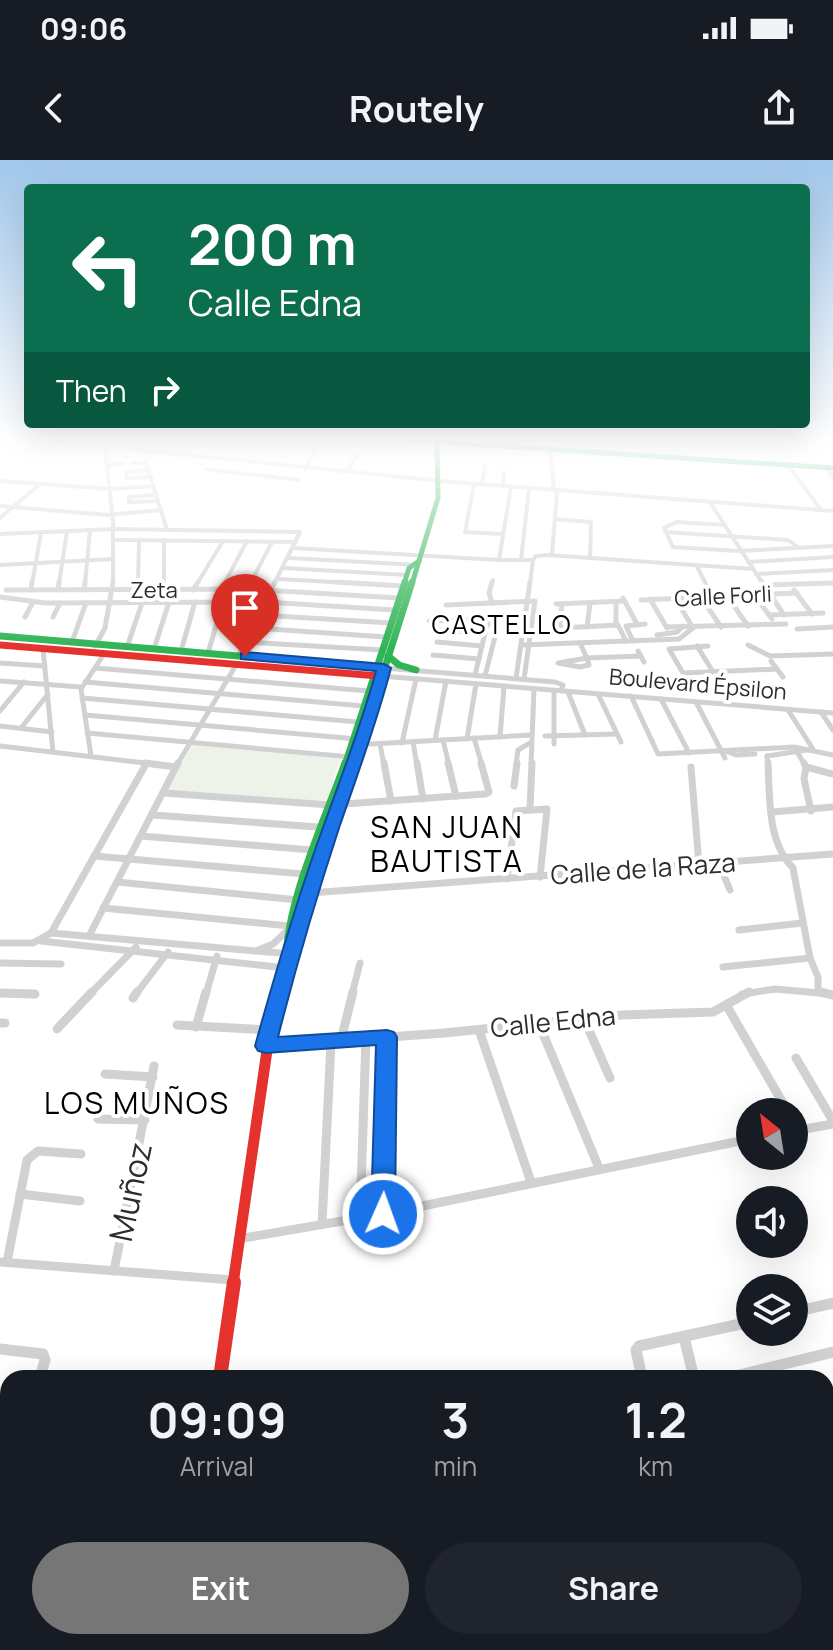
<!DOCTYPE html>
<html lang="en">
<head>
<meta charset="utf-8">
<style>
	body { margin:0; font-family:Manrope,sans-serif; background:#20242c; color:#f1f3f6; height:100vh; display:flex; flex-direction:column; font-size:30px; white-space:nowrap }
	* { box-sizing:border-box; margin:0 }
	p { font-size:26px; color:#9ea1a6 }
	.icon { flex:none; width:44px; height:44px; fill:none; stroke:currentColor; stroke-width:2; stroke-linecap:round; stroke-linejoin:round }
	.map { position:relative; flex:1; overflow:hidden }
	.sheet { position:absolute; left:0px; top:1210px; width:834px; height:280px; display:flex; flex-direction:column; background:#171b24; border-radius:24px 24px 0 0; box-shadow:0 8px 32px #0002 }
	.sheet>* { flex:none }
	.top-card { position:absolute; left:24px; top:24px; width:786px; height:244px; border-radius:8px; box-shadow:0 8px 32px #0002; background:#0b6e4f; color:#fff; overflow:hidden }
	.needle { width:52px; rotate:330deg }
	.controls { position:absolute; left:736px; top:938px; display:grid; gap:16px }
	.controls a { display:grid; place-items:center; width:72px; height:72px; border-radius:50%; background:#171b24; box-shadow:0 8px 32px #0002; font-size:40px }
	.pin { position:absolute; display:grid; place-items:center; width:68px; height:68px; color:#fff; margin:-82px -34px; border-radius:50% 50% 50% 0; rotate:-45deg; box-shadow:0 0 8px #0007 }
	.pin .icon { rotate:45deg }
	.me { position:absolute; width:88px; margin:-44px; rotate:2deg; stroke-linejoin:round; filter:drop-shadow(0 0 6px #0008) }
	.turn { display:flex; align-items:center; gap:28px; height:168px; padding:0 32px; font-size:36px }
	.turn .icon { width:104px; height:104px; stroke-width:2.5 }
	.turn b { display:block; font-size:56px; line-height:68px }
	.then { display:flex; align-items:center; height:76px; padding:0 32px; background:#0003; gap:16px; font-size:30px }
	.eta { display:flex; justify-content:space-evenly; align-items:center; height:136px; text-align:center }
	.eta b { font-size:48px; font-weight:700; line-height:56px }
	.action { display:flex; gap:16px; margin-top:auto; padding:16px 32px }
	.action a { flex:1; height:92px; border-radius:48px; background:#767676; color:#fff; font-size:32px; font-weight:700; line-height:92px; text-align:center }
	.action a+a { background:#20242c; color:#f1f3f6 }
	.status { display:flex; justify-content:space-between; align-items:center; height:56px; padding:0 40px; background:#171b24; direction:ltr }
	.status svg { height:22px; fill:currentColor }
	header { display:flex; justify-content:space-between; align-items:center; height:104px; padding:0 32px; background:#171b24; font-size:36px; font-weight:700 }
	.map>svg:first-child { display:block }
</style>
</head>
<body>
<div class="status"><b>09:06</b><svg viewBox="0 0 49 12"><path d="M0 12V9h3v3zM5 12V6h3v6zM10 12V3h3v9zM15 12V0h3v12zM26 1h20v11H26zM47 4h2v5h-2z"/></svg></div>
<header><svg class="icon" aria-label="back" viewBox="0 0 24 24"><path d="M15 5l-7 7 7 7"/></svg>Routely<svg class="icon" aria-label="share" viewBox="0 0 24 24"><path d="M12 15V3M7 8l5-5 5 5M5 13v7h14v-7"/></svg></header>
<div class="map">
<svg width="833" height="1490" viewBox="0 0 833 1490">
	<rect width="100%" height="100%" fill="#fff"/>
	<path fill="#eef3ea" d="M 193,583 L 340,599 L 327,642 L 167,630 Z"/>
	<g fill="none" stroke-linecap="round" stroke-linejoin="round">
		<g stroke="#d1d1d1" stroke-width="4">
			<path d="M 45,280 L 440,321 L 833,351"/>
			<path d="M 525,280 L 528,285"/>
			<path d="M 491,283 L 498,280"/>
			<path d="M 33,288 L 38,280"/>
			<path d="M 105,288 L 113,361 L 113,424"/>
			<path d="M 550,290 L 554,331"/>
			<path d="M 132,303 L 146,303 L 167,370"/>
			<path d="M 107,305 L 123,304"/>
			<path d="M 784,305 L 791,309 L 821,350"/>
			<path d="M 826,308 L 833,317"/>
			<path d="M 206,309 L 299,320"/>
			<path d="M 305,309 L 321,280"/>
			<path d="M 148,310 L 127,312 L 126,318 L 151,317"/>
			<path d="M 347,312 L 357,295"/>
			<path d="M 0,321 L 111,329 L 154,326"/>
			<path d="M 474,324 L 465,372 L 503,374"/>
			<path d="M 482,325 L 485,305"/>
			<path d="M 503,326 L 504,312"/>
			<path d="M 157,335 L 129,337 L 129,342 L 158,341"/>
			<path d="M 711,344 L 763,424"/>
			<path d="M 0,346 L 108,355 L 161,350"/>
			<path d="M 0,358 L 40,324"/>
			<path d="M 555,359 L 591,362 L 590,398"/>
			<path d="M 725,365 L 677,362 L 664,368 L 673,387 L 738,391 L 833,386"/>
			<path d="M 665,372 L 788,380 L 799,388"/>
			<path d="M 0,374 L 115,369 L 300,372 L 274,424"/>
			<path d="M 114,380 L 296,382"/>
			<path d="M 164,380 L 164,424"/>
			<path d="M 294,388 L 499,400 L 533,400 L 536,396 L 547,395 L 753,409"/>
			<path d="M 552,395 L 557,332"/>
			<path d="M 289,398 L 418,405"/>
			<path d="M 499,400 L 511,327"/>
			<path d="M 521,400 L 529,329"/>
			<path d="M 748,402 L 833,397"/>
			<path d="M 0,405 L 113,399"/>
			<path d="M 696,405 L 706,424"/>
			<path d="M 284,408 L 407,415"/>
			<path d="M 756,414 L 833,410"/>
			<path d="M 278,419 L 371,424"/>
			<path d="M 32,424 L 41,373"/>
			<path d="M 59,424 L 67,371"/>
			<path d="M 85,424 L 90,370"/>
			<path d="M 138,424 L 139,380"/>
			<path d="M 197,424 L 223,381"/>
			<path d="M 224,424 L 247,381"/>
			<path d="M 250,424 L 272,382"/>
			<path d="M 492,424 L 493,420"/>
			<path d="M 530,424 L 533,400"/>
			<path d="M 791,424 L 833,423"/>
		</g>
		<g stroke="#d1d1d1" stroke-width="5">
			<path d="M 164,422 L 164,430"/>
			<path d="M 335,422 L 403,426"/>
			<path d="M 762,422 L 764,425 L 833,423"/>
			<path d="M 247,429 L 251,422"/>
			<path d="M 6,430 L 247,429 L 399,438"/>
			<path d="M 31,430 L 32,422"/>
			<path d="M 58,430 L 59,422"/>
			<path d="M 84,430 L 85,422"/>
			<path d="M 138,430 L 138,422"/>
			<path d="M 193,430 L 198,422"/>
			<path d="M 221,430 L 225,422"/>
			<path d="M 794,430 L 812,454"/>
			<path d="M 770,434 L 784,455"/>
			<path d="M 754,435 L 772,459"/>
			<path d="M 727,436 L 748,466"/>
			<path d="M 0,437 L 46,443 L 266,442 L 394,450"/>
			<path d="M 701,437 L 721,467"/>
			<path d="M 623,438 L 637,464"/>
			<path d="M 675,438 L 693,468"/>
			<path d="M 650,439 L 667,468"/>
			<path d="M 641,440 L 797,433"/>
			<path d="M 616,442 L 616,465"/>
			<path d="M 492,443 L 489,433 L 492,422"/>
			<path d="M 556,444 L 624,441"/>
			<path d="M 446,445 L 535,441 L 524,519"/>
			<path d="M 260,455 L 391,463"/>
			<path d="M 769,455 L 823,453"/>
			<path d="M 25,457 L 33,442"/>
			<path d="M 53,457 L 60,443"/>
			<path d="M 429,461 L 525,458"/>
			<path d="M 587,467 L 590,443"/>
			<path d="M 666,467 L 786,464"/>
			<path d="M 253,468 L 386,477"/>
			<path d="M 559,468 L 618,465 L 626,481"/>
			<path d="M 797,469 L 833,467"/>
			<path d="M 436,470 L 485,473"/>
			<path d="M 559,473 L 562,444"/>
			<path d="M 657,475 L 677,472 L 683,466"/>
			<path d="M 633,481 L 626,466 L 645,464"/>
			<path d="M 72,482 L 86,443"/>
			<path d="M 247,482 L 382,490"/>
			<path d="M 437,482 L 482,486"/>
			<path d="M 580,483 L 587,498"/>
			<path d="M 522,485 L 679,479 L 693,468"/>
			<path d="M 748,485 L 770,496 L 833,494"/>
			<path d="M 95,486 L 105,468 L 113,422"/>
			<path d="M 697,486 L 713,512"/>
			<path d="M 708,486 L 669,489 L 683,513 L 777,509"/>
			<path d="M 127,487 L 142,443"/>
			<path d="M 43,489 L 53,592"/>
			<path d="M 154,489 L 169,442"/>
			<path d="M 181,491 L 195,442"/>
			<path d="M 638,491 L 644,502"/>
			<path d="M 208,493 L 223,442"/>
			<path d="M 239,495 L 275,422"/>
			<path d="M 433,495 L 479,499"/>
			<path d="M 587,498 L 589,505 L 580,507 L 558,503 Z"/>
			<path d="M 587,498 L 641,496"/>
			<path d="M 771,501 L 783,517"/>
			<path d="M 0,503 L 45,506"/>
			<path d="M 95,508 L 369,531"/>
			<path d="M 384,508 L 555,522 L 563,525 L 561,531"/>
			<path d="M 475,515 L 487,465 L 494,463 L 498,465 L 485,516"/>
			<path d="M 381,516 L 833,553"/>
			<path d="M 516,518 L 530,422"/>
			<path d="M 0,521 L 81,527"/>
			<path d="M 85,522 L 363,546"/>
			<path d="M 554,531 L 554,584"/>
			<path d="M 568,532 L 585,575"/>
			<path d="M 598,534 L 621,582"/>
			<path d="M 631,536 L 658,594 L 794,587 L 833,595"/>
			<path d="M 82,538 L 358,562"/>
			<path d="M 661,539 L 689,593"/>
			<path d="M 696,542 L 725,598"/>
			<path d="M 0,551 L 24,522"/>
			<path d="M 821,552 L 833,570"/>
			<path d="M 85,555 L 346,578 L 371,584 L 532,575"/>
			<path d="M 0,566 L 52,572"/>
			<path d="M 21,568 L 48,534"/>
			<path d="M 87,573 L 351,597"/>
			<path d="M 545,576 L 616,574"/>
			<path d="M 500,577 L 504,526"/>
			<path d="M 474,578 L 482,605"/>
			<path d="M 467,579 L 476,524"/>
			<path d="M 435,580 L 446,521"/>
			<path d="M 443,580 L 449,605"/>
			<path d="M 413,582 L 417,605"/>
			<path d="M 402,583 L 416,519"/>
			<path d="M 380,584 L 384,605"/>
			<path d="M 0,586 L 162,605"/>
			<path d="M 728,592 L 736,595 L 755,594"/>
			<path d="M 797,592 L 805,605"/>
			<path d="M 91,596 L 81,529 L 104,494"/>
			<path d="M 767,596 L 768,605"/>
			<path d="M 767,596 L 813,589 L 788,550"/>
			<path d="M 177,605 L 236,505"/>
			<path d="M 516,605 L 518,590 L 530,583"/>
			<path d="M 531,605 L 534,529"/>
		</g>
		<g stroke="#d1d1d1" stroke-width="7">
			<path d="M 145,603 L 176,607"/>
			<path d="M 384,603 L 391,641"/>
			<path d="M 417,603 L 423,639"/>
			<path d="M 448,603 L 456,636"/>
			<path d="M 768,603 C 770,638 767,682 793,708 L 810,798 L 818,817 L 818,831"/>
			<path d="M 804,603 L 806,607 L 833,614"/>
			<path d="M 691,607 L 699,705"/>
			<path d="M 806,607 L 804,619 L 811,651"/>
			<path d="M 514,626 L 517,603"/>
			<path d="M 164,633 L 330,645 L 485,634 L 489,632 L 481,603"/>
			<path d="M 530,648 L 532,603"/>
			<path d="M 772,652 L 833,647"/>
			<path d="M 153,655 L 331,668"/>
			<path d="M 141,676 L 324,691"/>
			<path d="M 94,696 L 316,715"/>
			<path d="M 719,704 L 730,730"/>
			<path d="M 507,719 L 516,651 L 547,649 L 540,717"/>
			<path d="M 117,722 L 308,741"/>
			<path d="M 310,733 L 833,694"/>
			<path d="M 103,748 L 300,767"/>
			<path d="M 739,770 L 802,763"/>
			<path d="M 51,773 L 291,794"/>
			<path d="M 89,776 L 178,603"/>
			<path d="M 41,781 L 286,808"/>
			<path d="M 0,783 L 33,783 L 51,773 L 146,604"/>
			<path d="M 256,791 L 273,784 L 289,769"/>
			<path d="M 0,803 L 61,804"/>
			<path d="M 723,807 L 810,798"/>
			<path d="M 0,833 L 35,834"/>
			<path d="M 90,834 L 136,787"/>
			<path d="M 136,834 L 168,792"/>
			<path d="M 206,834 L 217,796"/>
			<path d="M 352,834 L 360,803"/>
			<path d="M 742,834 L 775,829 L 830,834"/>
		</g>
		<g stroke="#d1d1d1" stroke-width="9">
			<path d="M 820,832 L 833,835"/>
			<path d="M 0,833 L 35,834"/>
			<path d="M 133,838 L 137,832"/>
			<path d="M 728,848 L 788,952"/>
			<path d="M 585,861 L 610,918"/>
			<path d="M 0,863 L 5,863"/>
			<path d="M 539,864 L 599,1008"/>
			<path d="M 177,865 L 270,870"/>
			<path d="M 196,867 L 206,832"/>
			<path d="M 57,869 L 92,832"/>
			<path d="M 479,870 L 531,1022"/>
			<path d="M 341,880 L 353,832"/>
			<path d="M 266,886 L 444,873 L 622,855 L 713,852 L 749,832"/>
			<path d="M 796,898 L 833,961"/>
			<path d="M 105,914 L 153,917"/>
			<path d="M 98,959 L 145,960"/>
			<path d="M 794,971 L 833,964"/>
			<path d="M 20,1034 L 80,1041"/>
			<path d="M 383,1054 L 387,877"/>
			<path d="M 360,1058 L 366,878"/>
			<path d="M 322,1064 L 331,883"/>
			<path d="M 238,1079 L 383,1054 L 750,979"/>
			<path d="M 0,1102 L 233,1120"/>
			<path d="M 7,1102 L 27,1000 L 38,991 L 81,994"/>
			<path d="M 114,1111 L 154,906"/>
		</g>
		<g stroke="#d1d1d1" stroke-width="11">
			<path d="M 794,1152 L 833,1143"/>
			<path d="M 684,1177 L 694,1218"/>
			<path d="M 0,1189 L 43,1194 L 45,1200 L 40,1218"/>
			<path d="M 642,1218 L 636,1190 L 639,1186 L 750,1162"/>
			<path d="M 727,1218 L 833,1192"/>
			<path d="M 826,1283 L 833,1281"/>
			<path d="M 0,1287 L 8,1287"/>
			<path d="M 826,1351 L 833,1349"/>
			<path d="M 0,1352 L 8,1352"/>
			<path d="M 0,1422 L 8,1422"/>
			<path d="M 826,1424 L 833,1423"/>
			<path d="M 224,1490 L 259,1482"/>
			<path d="M 553,1490 L 587,1482"/>
		</g>
		<g stroke="#30b455" stroke-width="5">
			<path d="M 408,280 L 833,308"/>
			<path d="M 404,424 L 409,408 L 419,401"/>
			<path d="M 412,424 L 438,338 L 437,282"/>
		</g>
		<g stroke="#30b455" stroke-width="7">
			<path d="M 0,476 L 381,508"/>
			<path d="M 388,496 L 399,505 L 416,510"/>
			<path d="M 345,605 L 405,422"/>
			<path d="M 354,605 L 412,422"/>
		</g>
		<g stroke="#30b455" stroke-width="9">
			<path d="M 313,723 L 355,603"/>
			<path d="M 287,803 C 287,742 325,662 346,603"/>
		</g>
		<path stroke="#e5322d" stroke-width="7" d="M 0,485 L 378,516"/>
		<path stroke="#e5322d" stroke-width="9" d="M 279,834 L 313,723"/>
		<path stroke="#e5322d" stroke-width="11" d="M 233,1124 L 270,870 L 280,832"/>
		<g stroke="#e5322d" stroke-width="14">
			<path d="M 220,1218 L 234,1122"/>
			<path d="M 185,1490 L 186,1482"/>
		</g>
	</g>
	<linearGradient id="sky" x2="0" y2="1"><stop stop-color="#a1c7eb"/><stop offset="0.57" stop-color="#fff"/><stop offset="1" stop-color="#fff" stop-opacity="0"/></linearGradient>
	<rect width="833" height="489" fill="url(#sky)"/>
	<path fill="#1a73e8" stroke="#114b97" stroke-width="2" d="M 245,492 L 384,504 L 391,508 C 377,562 358,613 340,665 C 317,735 296,806 278,877 L 387,870 L 394,872 L 397,877 L 395,1054 L 392,1061 L 383,1064 L 375,1061 L 371,1054 L 376,885 L 266,893 L 258,891 L 255,886 C 276,810 298,736 325,662 C 343,612 362,563 376,511 L 241,499 L 241,493 Z"/>
	<g text-anchor="middle" stroke-width="8" stroke-linejoin="round" paint-order="stroke">
		<g font-size="22" fill="#2c2c2c" stroke="#fff">
			<text x="154" y="438">Zeta</text>
			<text transform="translate(723 436) rotate(-3)" y="8">Calle Forli</text>
			<text transform="translate(698 524) rotate(5)" y="8">Boulevard Épsilon</text>
		</g>
		<g font-size="26" letter-spacing="2" fill="#000" stroke="#fff">
			<text x="502" y="474">CASTELLO</text>
		</g>
		<g font-size="26" fill="#2c2c2c" stroke="#fff">
			<text transform="translate(643 709) rotate(-4)" y="9">Calle de la Raza</text>
			<text transform="translate(553 862) rotate(-6)" y="9">Calle Edna</text>
		</g>
		<g font-size="30" letter-spacing="2" fill="#000" stroke="#fff">
			<text x="447" y="678">SAN JUAN<tspan x="447" dy="34">BAUTISTA</tspan></text>
			<text x="137" y="954">LOS MUÑOS</text>
		</g>
		<g font-size="32" fill="#2c2c2c" stroke="#fff">
			<text transform="translate(131 1032) rotate(-78)" y="11">Muñoz</text>
		</g>
	</g>
</svg>
<div class="controls">
<a><svg class="needle" viewBox="-14 -14 28 28"><path d="M0-13l5 13h-10z" fill="#e53935"/><path d="M0 13l5-13h-10z" fill="#9ea1a6"/></svg></a>
<a><svg class="icon" aria-label="sound" viewBox="0 0 24 24"><path d="M4 9h4l5-4v14l-5-4H4zM17 9q2 3 0 6"/></svg></a>
<a><svg class="icon" aria-label="layers" viewBox="0 0 24 24"><path d="M12 4l9 5-9 5-9-5zM3 14l9 5 9-5"/></svg></a>
</div>
<div class="pin" style="left:245px;top:496px;background:#d93025"><svg class="icon" aria-label="arrive" viewBox="0 0 24 24"><path d="M6 21V4h12l-3 4 3 4H6"/></svg></div>
<svg class="me" style="left:383px;top:1054px" viewBox="-20 -20 40 40"><circle r="17" fill="#1a73e8" stroke="#fff" stroke-width="3"/><path d="M0-11L8 9 0 5-8 9z" fill="#fff"/></svg>
<div class="top-card">
<div class="turn"><svg class="icon" aria-label="left" viewBox="0 0 24 24"><path d="M17 20v-9H6M10 6l-5 5 5 5"/></svg><div><b>200 m</b>Calle Edna</div></div>
<div class="then">Then<svg class="icon" aria-label="right" viewBox="0 0 24 24"><path d="M7 20v-9h11M14 6l5 5-5 5"/></svg></div>
</div>
<section class="sheet">
<div class="eta">
<div><b>09:09</b><p>Arrival</p></div>
<div><b>3</b><p>min</p></div>
<div><b>1.2</b><p>km</p></div>
</div>
<div class="action"><a>Exit</a><a>Share</a></div>
</section>
</div>
</body>
</html>
